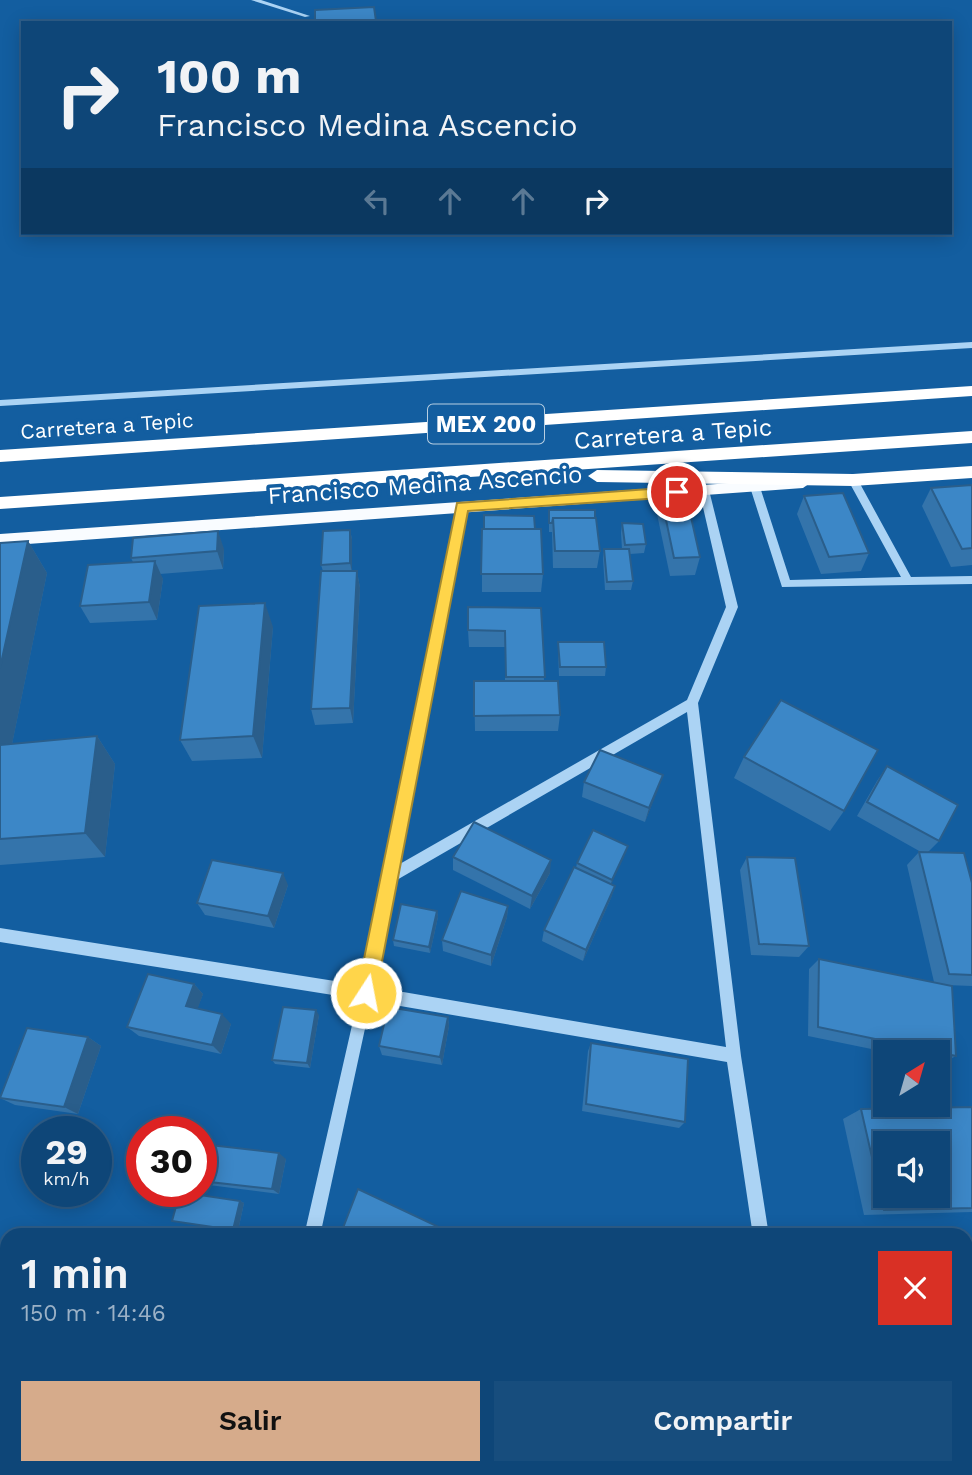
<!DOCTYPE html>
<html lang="es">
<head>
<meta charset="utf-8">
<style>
	body { margin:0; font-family:"Work Sans",sans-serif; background:#174d7d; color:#f1f3f6; height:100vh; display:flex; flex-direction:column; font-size:26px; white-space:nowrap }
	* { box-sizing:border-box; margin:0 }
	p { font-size:23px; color:#9bb1c6 }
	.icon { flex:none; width:38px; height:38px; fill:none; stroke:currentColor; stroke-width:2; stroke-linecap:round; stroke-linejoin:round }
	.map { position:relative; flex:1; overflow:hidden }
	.details { position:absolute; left:0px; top:1228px; width:973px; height:247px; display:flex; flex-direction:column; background:#0e4678; border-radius:21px 21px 0 0; box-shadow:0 4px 18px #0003,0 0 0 2px #2e5e8a }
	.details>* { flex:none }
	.top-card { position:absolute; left:21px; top:21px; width:931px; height:214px; border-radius:0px; box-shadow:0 4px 18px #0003,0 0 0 2px #2e5e8a; background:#0e4678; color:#f1f3f6; overflow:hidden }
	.needle { width:46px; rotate:37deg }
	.fabs { position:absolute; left:873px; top:1040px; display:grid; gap:14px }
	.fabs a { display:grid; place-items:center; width:77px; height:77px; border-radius:0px; background:#0e4678; box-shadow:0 4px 18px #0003,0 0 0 2px #2e5e8a; font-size:35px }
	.speed { position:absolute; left:21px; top:1116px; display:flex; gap:14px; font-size:35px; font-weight:700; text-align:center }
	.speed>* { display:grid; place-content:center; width:91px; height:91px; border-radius:50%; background:#0e4678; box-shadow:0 4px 18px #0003,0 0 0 2px #2e5e8a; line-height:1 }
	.speed small { font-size:18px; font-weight:400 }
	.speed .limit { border:10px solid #d22; background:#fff; color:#111 }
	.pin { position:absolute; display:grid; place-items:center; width:60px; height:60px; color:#fff; margin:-30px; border:4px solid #fff; border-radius:50%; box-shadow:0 2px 7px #0007 }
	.me { position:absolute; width:77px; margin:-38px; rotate:11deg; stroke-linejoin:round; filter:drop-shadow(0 0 5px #0008) }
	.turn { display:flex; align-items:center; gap:24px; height:147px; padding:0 21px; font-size:32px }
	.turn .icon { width:91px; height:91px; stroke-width:2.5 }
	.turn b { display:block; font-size:49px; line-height:60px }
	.lanes { display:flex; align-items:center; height:66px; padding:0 21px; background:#0003; justify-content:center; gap:35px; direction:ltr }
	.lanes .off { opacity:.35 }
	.round { display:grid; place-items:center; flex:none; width:74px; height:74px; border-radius:0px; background:#174d7d }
	.headline { display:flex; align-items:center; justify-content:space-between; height:119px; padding:0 21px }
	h1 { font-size:42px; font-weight:600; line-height:52px }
	.cta { display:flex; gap:14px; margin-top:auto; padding:14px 21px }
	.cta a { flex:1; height:80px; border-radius:0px; background:#d6ab8b; color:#111; font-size:28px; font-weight:600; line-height:80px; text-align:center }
	.cta a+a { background:#174d7d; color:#f1f3f6 }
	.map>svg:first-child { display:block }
</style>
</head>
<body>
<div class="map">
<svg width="972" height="1475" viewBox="0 0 972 1475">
	<rect width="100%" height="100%" fill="#135ea0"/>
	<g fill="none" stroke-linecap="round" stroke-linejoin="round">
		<g fill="#abd3f4" fill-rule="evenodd">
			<path d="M 251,0 L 261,0 L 310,16 L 305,17 Z"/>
			<path d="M 972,342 L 972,348 L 0,406 L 0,400 Z"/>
			<path d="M 853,476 L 858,480 L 911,577 L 972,576 L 972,584 L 782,587 L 750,487 L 755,483 L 760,487 L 790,580 L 901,577 L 848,480 Z"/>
			<path d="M 704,486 L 709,490 L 738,607 L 698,703 L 741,1056 L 769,1236 L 753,1236 L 727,1062 L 371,1001 L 320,1236 L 304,1236 L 358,999 L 0,942 L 0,928 L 360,985 L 458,504 L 466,504 L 467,507 L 398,865 L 687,700 L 726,607 L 699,490 ZM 687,712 L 726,1047 L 374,987 L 395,881 Z"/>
			<path d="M 251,1468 L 269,1468 L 268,1475 L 250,1475 Z"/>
			<path d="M 786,1468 L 804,1468 L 805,1475 L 787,1475 Z"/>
		</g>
		<path fill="#f9fcff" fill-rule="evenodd" d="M 803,478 L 810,483 L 803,488 L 0,546 L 0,534 Z"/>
		<g fill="#fff" fill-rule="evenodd">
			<path d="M 972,386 L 972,396 L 0,462 L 0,450 Z"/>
			<path d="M 972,431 L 972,443 L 0,509 L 0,497 Z"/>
			<path d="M 972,466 L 972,478 L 853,486 L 597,482 L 588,476 L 597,470 L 853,474 Z"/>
		</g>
	</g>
	<g fill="#3474ab">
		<path d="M 374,7 L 376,23 L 315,23 Z"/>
		<path d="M 972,485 L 972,565 L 951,567 L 922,506 L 931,488 Z"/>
		<path d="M 661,496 L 700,557 L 695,575 L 670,576 L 657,514 Z"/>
		<path d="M 804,496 L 869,553 L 861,571 L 821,574 L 797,514 Z"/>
		<path d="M 549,510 L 600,551 L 597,568 L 553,568 L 552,532 L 549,532 Z"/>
		<path d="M 622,523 L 646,544 L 644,553 L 630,554 L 633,581 L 631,590 L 605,590 L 603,558 L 604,549 L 622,549 L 621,533 Z"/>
		<path d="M 482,529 L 535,529 L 543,574 L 541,592 L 482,592 Z"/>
		<path d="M 350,530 L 352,539 L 352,571 L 357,571 L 360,588 L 353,723 L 315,725 L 311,709 L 323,571 L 321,565 Z"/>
		<path d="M 28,541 L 47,573 L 12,744 L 97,736 L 115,764 L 105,857 L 0,865 L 0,543 Z"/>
		<path d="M 224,549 L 223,569 L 160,574 L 163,579 L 157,620 L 90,623 L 80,606 L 133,562 L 131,558 Z"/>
		<path d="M 541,608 L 544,681 L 560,715 L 558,731 L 475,731 L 474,681 L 505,681 L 505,647 L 469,647 L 468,630 Z"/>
		<path d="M 273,627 L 262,758 L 192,761 L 180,740 Z"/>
		<path d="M 558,642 L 606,667 L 605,676 L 559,676 L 558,651 Z"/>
		<path d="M 744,757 L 844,811 L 830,831 L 734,778 Z"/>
		<path d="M 887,766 L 939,841 L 928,852 L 972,883 L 972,986 L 946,985 L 956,1056 L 941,1064 L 938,1063 L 938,1052 L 886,1052 L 808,1036 L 809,969 L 819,959 L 934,982 L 907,865 L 919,852 L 921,852 L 857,816 L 877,781 Z"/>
		<path d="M 663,775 L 645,822 L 582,797 L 584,782 Z"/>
		<path d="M 628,846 L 611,884 L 615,886 L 611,898 L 583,961 L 542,941 L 544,930 L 576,868 L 577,863 Z"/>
		<path d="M 453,857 L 550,873 L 530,909 L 453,870 Z"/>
		<path d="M 747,857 L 809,946 L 799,957 L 751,955 L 740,870 Z"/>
		<path d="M 288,885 L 274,928 L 205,915 L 197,903 Z"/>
		<path d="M 508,906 L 507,917 L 491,966 L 443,951 L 442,940 Z"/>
		<path d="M 437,911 L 438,917 L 430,953 L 394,946 L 393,940 Z"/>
		<path d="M 194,984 L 203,994 L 197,1009 L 231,1024 L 221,1054 L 139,1036 L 127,1027 Z"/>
		<path d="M 319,1015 L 310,1068 L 275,1064 L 272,1060 Z"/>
		<path d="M 448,1017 L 449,1026 L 442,1065 L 382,1055 L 379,1046 Z"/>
		<path d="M 88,1037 L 101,1046 L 78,1114 L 15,1105 L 0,1098 Z"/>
		<path d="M 591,1043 L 685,1122 L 679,1128 L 582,1111 L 588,1051 Z"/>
		<path d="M 972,1107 L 972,1212 L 864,1215 L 843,1119 L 861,1109 Z"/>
		<path d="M 201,1144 L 286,1159 L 279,1194 L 201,1184 Z"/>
		<path d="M 240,1201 L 244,1203 L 238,1231 L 172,1221 Z"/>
	</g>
	<g fill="#2a5e8b">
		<path d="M 350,530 L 352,539 L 352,572 L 350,563 Z"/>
		<path d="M 218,531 L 224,549 L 223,569 L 217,551 Z"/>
		<path d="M 28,541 L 47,573 L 6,774 L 0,766 L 0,668 Z"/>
		<path d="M 155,561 L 163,579 L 157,620 L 149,602 Z"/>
		<path d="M 357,571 L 360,588 L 353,723 L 350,708 Z"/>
		<path d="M 265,603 L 273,627 L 262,758 L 253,736 Z"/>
		<path d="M 97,736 L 115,764 L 105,857 L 85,833 Z"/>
		<path d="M 663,775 L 658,790 L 645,822 L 649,808 Z"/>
		<path d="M 628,846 L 626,853 L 610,887 L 612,880 Z"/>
		<path d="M 551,860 L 550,873 L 530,909 L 532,896 Z"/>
		<path d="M 283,873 L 288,885 L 274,928 L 268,916 Z"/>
		<path d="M 615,886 L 611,898 L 583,961 L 586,950 Z"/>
		<path d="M 508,906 L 507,917 L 491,966 L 491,955 Z"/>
		<path d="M 437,911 L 438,917 L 430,953 L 429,947 Z"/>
		<path d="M 194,984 L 203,994 L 195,1016 L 186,1006 Z"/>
		<path d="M 316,1010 L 319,1015 L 310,1068 L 307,1063 Z"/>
		<path d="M 222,1014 L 231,1024 L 221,1054 L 212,1045 Z"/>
		<path d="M 448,1017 L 449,1026 L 442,1065 L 440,1057 Z"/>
		<path d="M 88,1037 L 101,1046 L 78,1114 L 64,1107 Z"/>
		<path d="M 279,1153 L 286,1159 L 279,1194 L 272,1189 Z"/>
		<path d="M 240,1201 L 244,1203 L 238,1231 L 233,1230 Z"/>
	</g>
	<g fill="#3c87c7" stroke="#2a5e8b" stroke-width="2" fill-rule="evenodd">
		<path d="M 374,7 L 376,21 L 315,23 L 315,10 Z"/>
		<path d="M 972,485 L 972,548 L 962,549 L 931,488 Z"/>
		<path d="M 843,493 L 869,553 L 829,557 L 804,496 Z"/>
		<path d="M 686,495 L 700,557 L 674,558 L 661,496 Z"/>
		<path d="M 549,510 L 595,510 L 595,518 L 553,518 L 552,523 L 549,523 Z"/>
		<path d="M 484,515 L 534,516 L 535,529 L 484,529 Z"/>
		<path d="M 553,518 L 596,518 L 600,551 L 555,551 Z"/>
		<path d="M 622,523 L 643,524 L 646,544 L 625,545 Z"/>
		<path d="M 482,529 L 541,529 L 543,574 L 481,574 Z"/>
		<path d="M 350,530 L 350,563 L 321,565 L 323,531 Z"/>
		<path d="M 218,531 L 217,551 L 131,558 L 133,538 Z"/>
		<path d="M 28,541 L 0,668 L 0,543 Z"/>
		<path d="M 604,549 L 629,549 L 633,581 L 607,582 Z"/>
		<path d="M 155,561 L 149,602 L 80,606 L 88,565 Z"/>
		<path d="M 321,571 L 357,571 L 350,708 L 311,709 Z"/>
		<path d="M 265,603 L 253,736 L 180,740 L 199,606 Z"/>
		<path d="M 468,607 L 541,608 L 545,677 L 506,677 L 505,631 L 468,630 Z"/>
		<path d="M 558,642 L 604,642 L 606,667 L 560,667 Z"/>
		<path d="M 474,681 L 558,681 L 560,715 L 474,716 Z"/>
		<path d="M 781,700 L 878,750 L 844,811 L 744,757 Z"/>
		<path d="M 97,736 L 85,833 L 0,839 L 0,745 Z"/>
		<path d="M 600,750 L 663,775 L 649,808 L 584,782 Z"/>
		<path d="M 887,766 L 958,805 L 939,841 L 867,802 Z"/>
		<path d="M 474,822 L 551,860 L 532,896 L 453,857 Z"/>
		<path d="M 593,830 L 628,846 L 612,880 L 577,863 Z"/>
		<path d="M 919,852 L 964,853 L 972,883 L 972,975 L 949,974 Z"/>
		<path d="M 747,857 L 795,858 L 809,946 L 759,944 Z"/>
		<path d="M 212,860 L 283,873 L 268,916 L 197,903 Z"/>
		<path d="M 574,867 L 615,886 L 586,950 L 544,930 Z"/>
		<path d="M 461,891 L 508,906 L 491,955 L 442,940 Z"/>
		<path d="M 401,904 L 437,911 L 429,947 L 393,940 Z"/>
		<path d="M 819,959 L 952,986 L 956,1056 L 818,1027 Z"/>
		<path d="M 148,974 L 194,984 L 186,1006 L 222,1014 L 212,1045 L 127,1027 Z"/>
		<path d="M 283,1007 L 316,1010 L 307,1063 L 272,1060 Z"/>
		<path d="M 388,1007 L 448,1017 L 440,1057 L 379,1046 Z"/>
		<path d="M 27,1028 L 88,1037 L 64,1107 L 0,1098 Z"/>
		<path d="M 591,1043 L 688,1059 L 685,1122 L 586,1104 Z"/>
		<path d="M 972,1107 L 972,1208 L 884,1210 L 861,1109 ZM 886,1143 L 938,1143 L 938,1195 L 886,1195 Z"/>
		<path d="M 201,1144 L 279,1153 L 272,1189 L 201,1181 Z"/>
		<path d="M 358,1189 L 443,1229 L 441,1236 L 357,1236 L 343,1228 Z"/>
		<path d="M 180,1192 L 240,1201 L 233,1230 L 172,1221 Z"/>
		<path d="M 7,1374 L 7,1410 L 0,1408 L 0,1393 Z"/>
	</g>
	<path fill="#ffd54a" stroke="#a68a30" stroke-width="2" d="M 677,487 L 684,492 L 677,497 L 468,511 L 376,993 L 373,999 L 366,1002 L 360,999 L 357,993 L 457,503 Z"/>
	<g text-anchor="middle" stroke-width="7" stroke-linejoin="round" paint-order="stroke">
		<g font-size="21" fill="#fff" stroke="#135ea0">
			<text transform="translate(107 426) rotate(-4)" y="7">Carretera a Tepic</text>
		</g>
		<rect fill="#135ea0" stroke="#b8cfe2" stroke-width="2" x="428" y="404.5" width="116" height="39" rx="5"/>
		<g font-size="23" font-weight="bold" fill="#fff">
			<text x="486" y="432">MEX 200</text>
		</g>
		<g font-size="24" fill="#fff" stroke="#135ea0">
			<text transform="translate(673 434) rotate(-4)" y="8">Carretera a Tepic</text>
			<text transform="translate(425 485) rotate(-4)" y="8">Francisco Medina Ascencio</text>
		</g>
	</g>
</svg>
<div class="fabs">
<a><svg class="needle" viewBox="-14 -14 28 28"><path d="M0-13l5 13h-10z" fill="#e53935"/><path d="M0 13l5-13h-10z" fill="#9bb1c6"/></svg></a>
<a><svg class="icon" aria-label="sound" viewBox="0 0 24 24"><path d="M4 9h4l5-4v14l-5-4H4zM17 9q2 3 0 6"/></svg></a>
</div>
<div class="speed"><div>29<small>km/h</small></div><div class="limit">30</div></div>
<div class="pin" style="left:677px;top:492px;background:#d93025"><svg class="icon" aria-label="arrive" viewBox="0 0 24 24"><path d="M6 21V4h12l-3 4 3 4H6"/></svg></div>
<svg class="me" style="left:366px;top:993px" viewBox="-20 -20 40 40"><circle r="17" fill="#ffd54a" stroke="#fff" stroke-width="3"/><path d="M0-11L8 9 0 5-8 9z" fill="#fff"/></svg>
<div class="top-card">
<div class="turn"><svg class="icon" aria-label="right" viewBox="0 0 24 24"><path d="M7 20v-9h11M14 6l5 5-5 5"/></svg><div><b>100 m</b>Francisco Medina Ascencio</div></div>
<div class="lanes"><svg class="icon off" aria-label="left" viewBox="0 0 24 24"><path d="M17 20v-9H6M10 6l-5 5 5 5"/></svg><svg class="icon off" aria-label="ahead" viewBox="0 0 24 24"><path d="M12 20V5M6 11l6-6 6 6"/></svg><svg class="icon off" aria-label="ahead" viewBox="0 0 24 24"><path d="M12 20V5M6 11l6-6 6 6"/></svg><svg class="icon" aria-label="right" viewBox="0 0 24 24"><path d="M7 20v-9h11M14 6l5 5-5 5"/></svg></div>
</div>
<section class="details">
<div class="headline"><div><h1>1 min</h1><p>150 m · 14:46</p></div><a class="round" style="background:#d93025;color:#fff"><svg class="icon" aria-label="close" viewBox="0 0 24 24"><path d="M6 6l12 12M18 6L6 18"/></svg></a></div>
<div class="cta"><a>Salir</a><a>Compartir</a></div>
</section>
</div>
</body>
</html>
